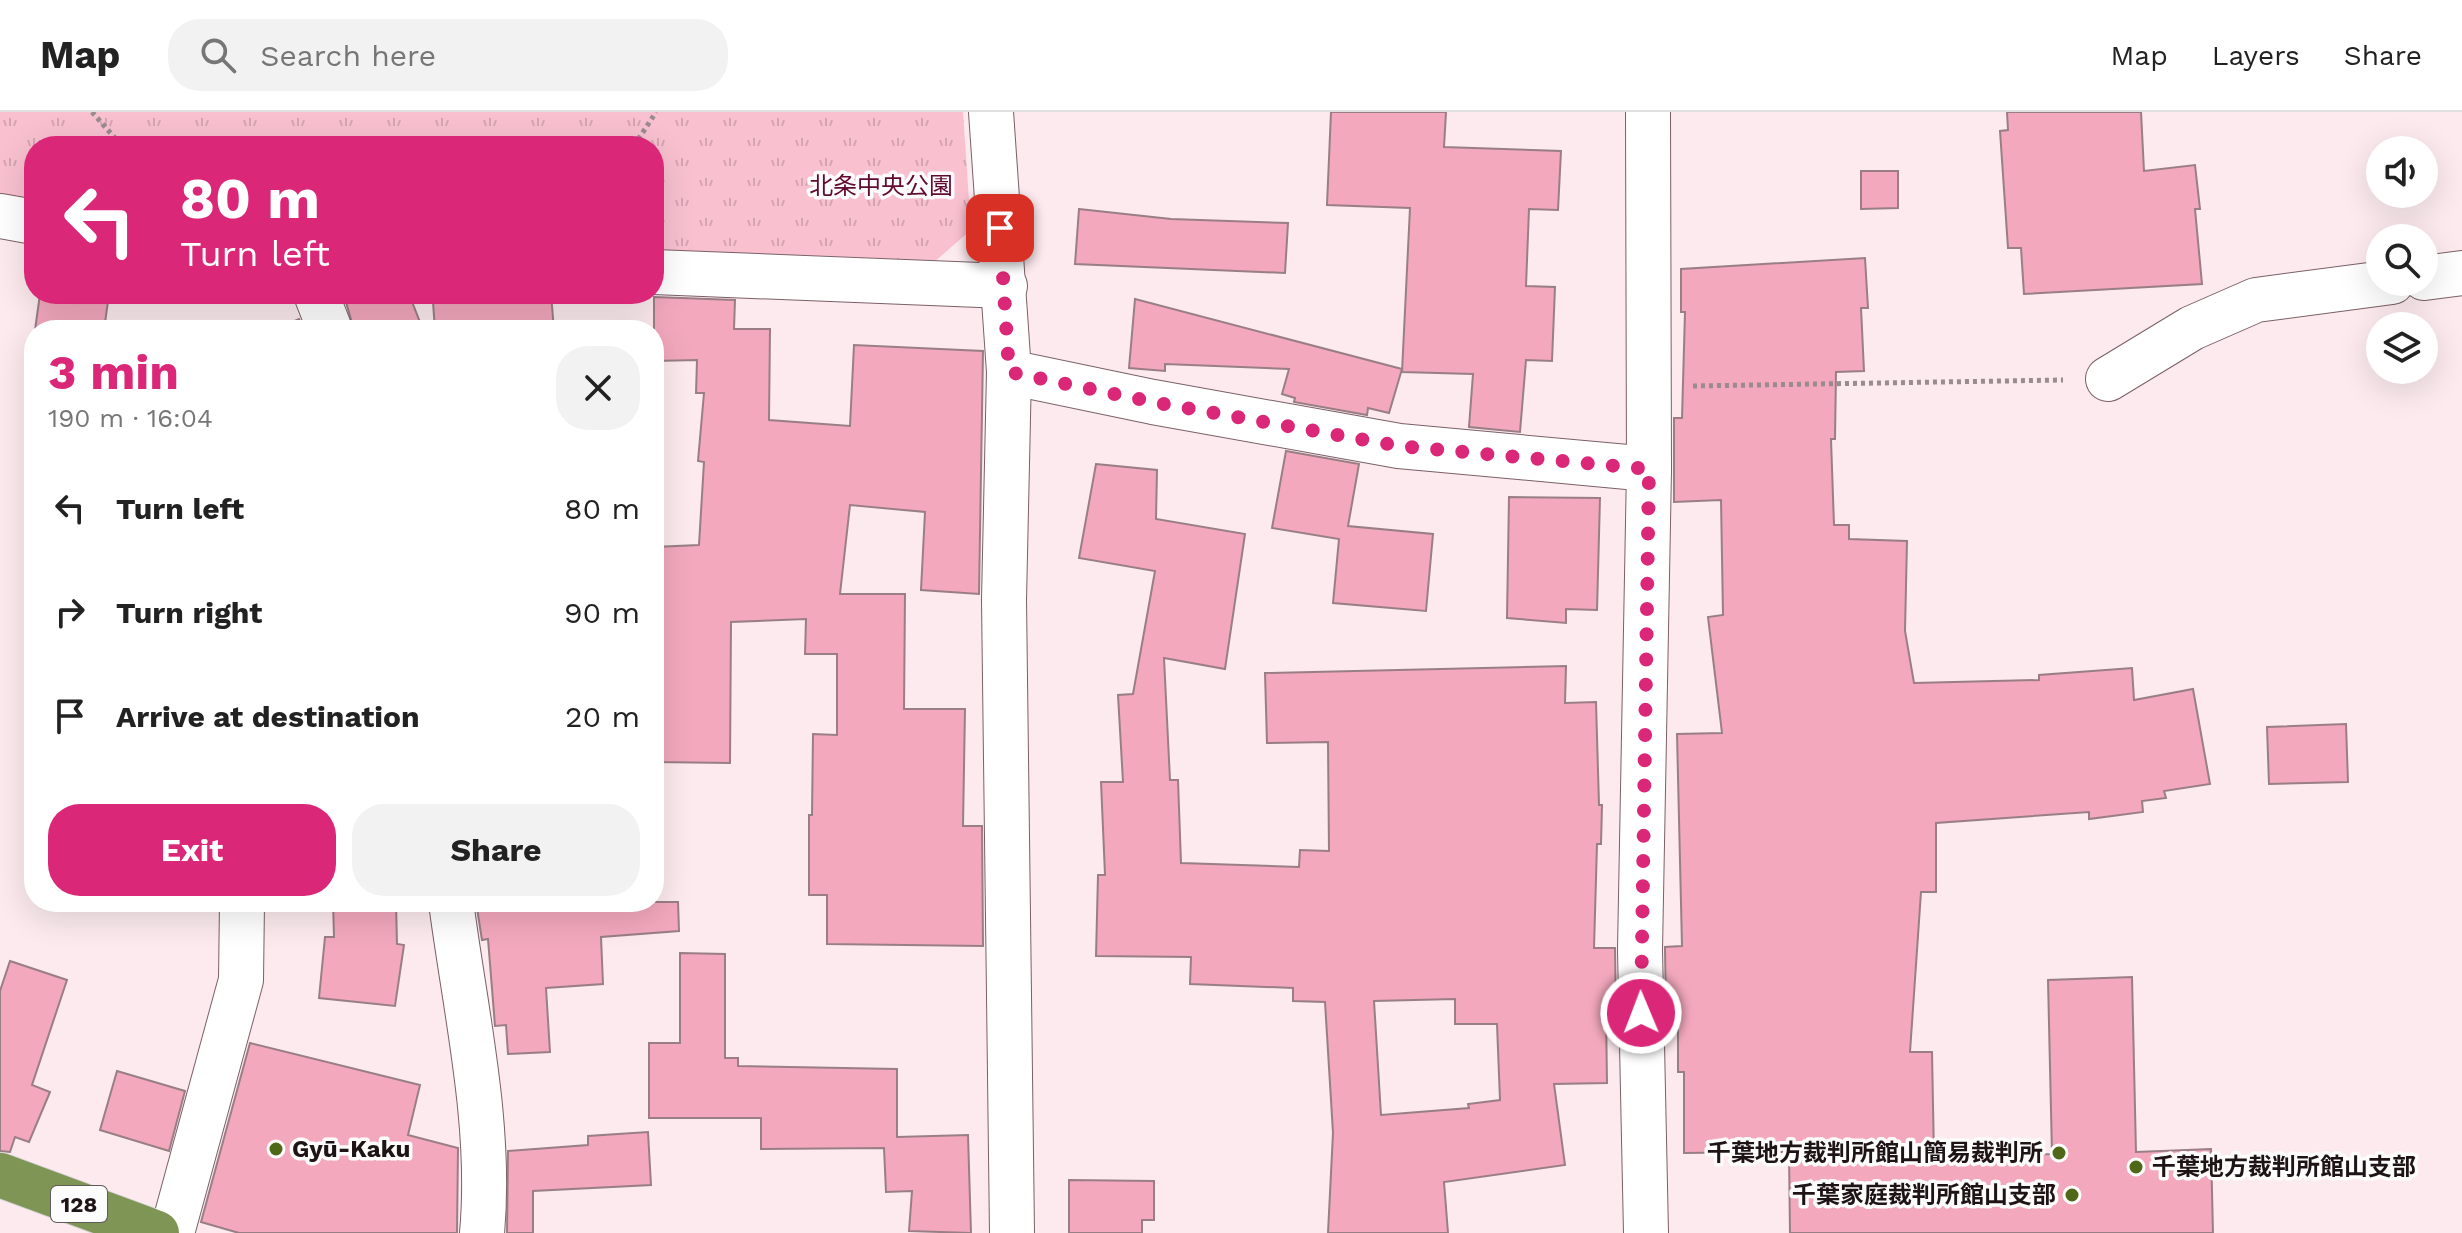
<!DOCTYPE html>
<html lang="en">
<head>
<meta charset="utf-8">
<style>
	body { margin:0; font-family:"Work Sans","Noto Sans JP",sans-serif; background:#f2f2f2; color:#222; height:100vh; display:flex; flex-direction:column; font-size:30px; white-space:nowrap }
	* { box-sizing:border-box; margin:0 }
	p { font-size:26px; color:#767676 }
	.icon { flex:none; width:44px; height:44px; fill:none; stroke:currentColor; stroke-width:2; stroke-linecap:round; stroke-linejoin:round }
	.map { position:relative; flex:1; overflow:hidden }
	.sheet { position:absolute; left:24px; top:208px; width:640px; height:592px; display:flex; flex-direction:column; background:#fff; border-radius:32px; box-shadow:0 8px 32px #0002 }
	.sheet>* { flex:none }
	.guide { position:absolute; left:24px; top:24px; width:640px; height:168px; border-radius:32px; box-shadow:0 8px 32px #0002; background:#db2777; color:#fff; overflow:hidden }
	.controls { position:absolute; left:2366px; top:24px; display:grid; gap:16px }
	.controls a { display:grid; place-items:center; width:72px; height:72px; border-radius:50%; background:#fff; box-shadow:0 8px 32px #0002; font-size:40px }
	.pin { position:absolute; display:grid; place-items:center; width:68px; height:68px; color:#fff; margin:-34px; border-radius:16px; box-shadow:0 4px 12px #0006 }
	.me { position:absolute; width:88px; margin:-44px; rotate:359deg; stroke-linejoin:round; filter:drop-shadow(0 0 6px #0008) }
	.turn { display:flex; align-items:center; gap:28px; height:168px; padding:0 24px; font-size:36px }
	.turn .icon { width:104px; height:104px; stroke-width:2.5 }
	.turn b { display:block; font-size:56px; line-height:68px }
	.round { display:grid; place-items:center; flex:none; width:84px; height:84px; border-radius:32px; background:#f2f2f2 }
	.head { display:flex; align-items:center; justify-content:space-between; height:136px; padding:0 24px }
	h1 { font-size:48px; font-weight:700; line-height:60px; color:#db2777 }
	.action { display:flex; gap:16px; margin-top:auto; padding:16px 24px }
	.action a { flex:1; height:92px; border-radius:32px; background:#db2777; color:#fff; font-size:32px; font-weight:700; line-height:92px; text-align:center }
	.action a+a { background:#f2f2f2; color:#222 }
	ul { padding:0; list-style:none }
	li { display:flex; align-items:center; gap:24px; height:104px; padding:0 24px }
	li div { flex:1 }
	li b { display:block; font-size:30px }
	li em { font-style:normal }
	header { display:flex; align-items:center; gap:48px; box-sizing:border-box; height:112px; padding:0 40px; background:#fff; border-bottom:2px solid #e0e0e0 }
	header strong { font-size:38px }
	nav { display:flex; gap:44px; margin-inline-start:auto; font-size:28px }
	.search { width:560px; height:72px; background:#f2f2f2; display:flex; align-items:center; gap:20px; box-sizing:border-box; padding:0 28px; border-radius:32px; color:#767676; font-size:30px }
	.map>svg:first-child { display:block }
</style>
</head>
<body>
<header>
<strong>Map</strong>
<div class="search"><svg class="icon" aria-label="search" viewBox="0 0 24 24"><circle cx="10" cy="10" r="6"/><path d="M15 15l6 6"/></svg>Search here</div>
<nav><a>Map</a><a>Layers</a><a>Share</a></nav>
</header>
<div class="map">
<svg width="2462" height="1121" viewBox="0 0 2462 1121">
	<defs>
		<pattern id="grass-tufts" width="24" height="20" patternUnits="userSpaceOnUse" patternTransform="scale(2)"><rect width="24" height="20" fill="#f9c1d0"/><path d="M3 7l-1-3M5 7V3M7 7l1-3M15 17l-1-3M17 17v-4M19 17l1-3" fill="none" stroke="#d5a5b2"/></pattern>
	</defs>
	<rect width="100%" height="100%" fill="#fceaee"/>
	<path fill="url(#grass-tufts)" d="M 0,0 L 963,0 L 971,118 L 933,151 L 654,144 L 654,34 L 34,34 L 34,95 L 0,89 Z"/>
	<g fill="#f3a8bd" stroke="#997f85" stroke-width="2" fill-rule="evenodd">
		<path d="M 1331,0 L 1446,0 L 1444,35 L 1561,39 L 1558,98 L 1529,97 L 1526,174 L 1555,175 L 1552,249 L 1526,248 L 1520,320 L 1469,315 L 1473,262 L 1402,260 L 1410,96 L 1327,93 Z"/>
		<path d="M 2007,0 L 2141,0 L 2144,59 L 2195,53 L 2200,97 L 2195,97 L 2202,172 L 2024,182 L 2021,136 L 2008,136 L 2000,19 L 2008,18 Z"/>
		<path d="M 1861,59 L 1898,59 L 1898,96 L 1861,97 Z"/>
		<path d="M 1079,97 L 1171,107 L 1288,111 L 1285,161 L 1075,152 Z"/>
		<path d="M 1865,146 L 1868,196 L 1861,196 L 1864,259 L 1836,260 L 1835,327 L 1831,327 L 1834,413 L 1849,413 L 1849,427 L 1907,429 L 1905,519 L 1914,571 L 2039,568 L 2039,563 L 2132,556 L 2134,588 L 2193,577 L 2210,672 L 2164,679 L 2166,686 L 2142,689 L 2143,700 L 2089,707 L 2089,700 L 1936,711 L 1936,780 L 1921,780 L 1910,940 L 1932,940 L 1934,1045 L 2052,1042 L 2048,868 L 2132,865 L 2136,1040 L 2211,1037 L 2213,1121 L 1790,1121 L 1789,1040 L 1684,1041 L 1684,960 L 1678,960 L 1678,898 L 1666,898 L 1665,838 L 1665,835 L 1682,834 L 1677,622 L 1722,621 L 1708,505 L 1723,503 L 1721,388 L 1674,390 L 1674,306 L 1682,306 L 1685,200 L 1681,200 L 1681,157 Z"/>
		<path d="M 40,182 L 109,182 L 104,218 L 35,218 Z"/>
		<path d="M 366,182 L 409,182 L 423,218 L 354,218 L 346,190 Z"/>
		<path d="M 526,182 L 551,182 L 554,218 L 435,218 L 433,190 Z"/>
		<path d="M 654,185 L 735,188 L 734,217 L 770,217 L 769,308 L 850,314 L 854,233 L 983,239 L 979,482 L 921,478 L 925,400 L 850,393 L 840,482 L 905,482 L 904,597 L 965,597 L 963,714 L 982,714 L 983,834 L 827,832 L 827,783 L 809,783 L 809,703 L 812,703 L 813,622 L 837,623 L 837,542 L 805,542 L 806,507 L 731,510 L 730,651 L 654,650 L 654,549 L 659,549 L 654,435 L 699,433 L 704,350 L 698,349 L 704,281 L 696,281 L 697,248 L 654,249 Z"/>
		<path d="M 1135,187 L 1402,257 L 1389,301 L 1368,296 L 1367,303 L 1294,290 L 1295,286 L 1282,282 L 1289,257 L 1165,252 L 1165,259 L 1129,256 Z"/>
		<path d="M 299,207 L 303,218 L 281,218 L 280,215 Z"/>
		<path d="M 1286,339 L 1359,352 L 1348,414 L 1433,422 L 1426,499 L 1333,491 L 1339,427 L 1272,416 Z"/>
		<path d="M 1096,352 L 1157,358 L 1156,407 L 1245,422 L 1225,557 L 1164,546 L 1170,668 L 1178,668 L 1181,751 L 1299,755 L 1300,738 L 1329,739 L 1328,630 L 1267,631 L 1265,561 L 1566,554 L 1565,591 L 1596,590 L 1599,693 L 1602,693 L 1601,732 L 1597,732 L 1594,836 L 1615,836 L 1616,899 L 1606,899 L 1607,971 L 1554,972 L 1565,1053 L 1444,1070 L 1448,1121 L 1328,1121 L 1333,1021 L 1325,890 L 1293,889 L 1293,876 L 1190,872 L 1191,845 L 1096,844 L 1098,763 L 1105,763 L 1101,670 L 1123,670 L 1118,583 L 1133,582 L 1155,459 L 1079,446 ZM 1455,887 L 1455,912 L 1497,912 L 1500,988 L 1468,992 L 1469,996 L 1381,1003 L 1374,889 Z"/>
		<path d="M 1509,385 L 1600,386 L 1597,498 L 1566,497 L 1566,511 L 1507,506 Z"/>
		<path d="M 2346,612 L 2348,670 L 2269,672 L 2267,615 Z"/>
		<path d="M 333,790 L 396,790 L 397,832 L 404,833 L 395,894 L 319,886 L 325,825 L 334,825 Z"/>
		<path d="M 476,790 L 678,790 L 679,819 L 601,825 L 603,872 L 546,876 L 550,940 L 508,942 L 506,913 L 495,914 L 488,827 L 482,828 Z"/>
		<path d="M 680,841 L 725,842 L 725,946 L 738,946 L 738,954 L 897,957 L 897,1025 L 968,1023 L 971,1121 L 909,1119 L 912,1079 L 886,1080 L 884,1036 L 761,1037 L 761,1006 L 649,1006 L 649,931 L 680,931 Z"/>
		<path d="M 10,849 L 67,868 L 32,973 L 50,980 L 29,1030 L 15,1025 L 10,1040 L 0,1039 L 0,879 Z"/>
		<path d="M 250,931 L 420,973 L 408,1023 L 458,1036 L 457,1121 L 239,1121 L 201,1110 Z"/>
		<path d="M 117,959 L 185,979 L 169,1039 L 100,1018 Z"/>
		<path d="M 648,1020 L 651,1073 L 533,1079 L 533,1121 L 507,1121 L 508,1039 L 588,1033 L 588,1024 Z"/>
		<path d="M 1069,1068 L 1154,1069 L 1154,1108 L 1142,1108 L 1142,1121 L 1069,1121 Z"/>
	</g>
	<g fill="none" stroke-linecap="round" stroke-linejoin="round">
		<defs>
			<g id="minor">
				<path d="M 991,0 L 1009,260 L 1004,488 L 1012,1121"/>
				<path d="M 0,104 L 34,110"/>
				<path d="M 654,160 L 1005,174"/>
				<path d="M 2424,166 L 2462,161"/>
				<path d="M 316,182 L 330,218"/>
				<path d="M 1009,260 L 1153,290 L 1399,334 L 1649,357"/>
				<path d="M 2108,267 L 2192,216 L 2256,188 L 2392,170"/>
				<path d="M 451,790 C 465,898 492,1012 482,1121"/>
				<path d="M 172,1121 L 241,868 L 242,790"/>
				<path d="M 1646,1121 L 1640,838 L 1649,357 L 1648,0"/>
			</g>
			<path id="highway" d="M 0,1063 L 157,1121"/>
		</defs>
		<use href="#minor" stroke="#7a6067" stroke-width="46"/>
		<use href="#highway" stroke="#d2d0d0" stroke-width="46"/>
		<g stroke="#9a8b8e" stroke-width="5" stroke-dasharray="4 4" stroke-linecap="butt">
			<path d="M 92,0 L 122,34"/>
			<path d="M 634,34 L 656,0"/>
			<path d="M 1693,274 L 2063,268"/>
		</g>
		<use href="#minor" stroke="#fff" stroke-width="44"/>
		<use href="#highway" stroke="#7e9556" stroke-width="44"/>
	</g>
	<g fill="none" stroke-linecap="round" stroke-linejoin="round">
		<path stroke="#db2777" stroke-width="14" stroke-dasharray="0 25.2" d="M 1000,116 L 1009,260 L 1153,290 L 1399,334 L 1649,357 L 1641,901"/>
	</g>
	<g fill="#4f6818" stroke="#fcfcfc" stroke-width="3">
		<circle cx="276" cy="1037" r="8"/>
		<circle cx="2059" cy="1041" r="8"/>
		<circle cx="2136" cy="1055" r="8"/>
		<circle cx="2072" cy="1083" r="8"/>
	</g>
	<g text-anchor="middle" stroke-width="7" stroke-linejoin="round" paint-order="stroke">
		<rect fill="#fcfcfc" stroke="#615a5b" stroke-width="2" x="51" y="1074" width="56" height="36" rx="6"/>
		<g font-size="22" font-weight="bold" fill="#1e1416">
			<text x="79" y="1100">128</text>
		</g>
		<g font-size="24" fill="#620a31" stroke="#fcfcfc">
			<text x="881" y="82">北条中央公園</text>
		</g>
		<g font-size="24" font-weight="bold" fill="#1e1416" stroke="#fcfcfc" text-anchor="start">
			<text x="292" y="1045">Gyū-Kaku</text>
			<text x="2043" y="1049" text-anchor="end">千葉地方裁判所館山簡易裁判所</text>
			<text x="2152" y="1063">千葉地方裁判所館山支部</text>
			<text x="2056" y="1091" text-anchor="end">千葉家庭裁判所館山支部</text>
		</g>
	</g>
</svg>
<div class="controls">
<a><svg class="icon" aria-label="sound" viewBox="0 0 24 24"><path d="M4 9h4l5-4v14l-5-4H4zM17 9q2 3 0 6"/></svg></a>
<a><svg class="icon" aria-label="search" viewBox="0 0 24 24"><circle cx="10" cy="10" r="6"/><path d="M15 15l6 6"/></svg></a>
<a><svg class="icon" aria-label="layers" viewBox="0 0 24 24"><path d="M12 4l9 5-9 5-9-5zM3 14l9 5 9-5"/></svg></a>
</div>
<div class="pin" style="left:1000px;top:116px;background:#d93025"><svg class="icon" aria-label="arrive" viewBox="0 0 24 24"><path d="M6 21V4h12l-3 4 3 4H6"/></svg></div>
<svg class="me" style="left:1641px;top:901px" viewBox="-20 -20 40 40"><circle r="17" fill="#db2777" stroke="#fff" stroke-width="3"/><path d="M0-11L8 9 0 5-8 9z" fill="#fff"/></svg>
<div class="guide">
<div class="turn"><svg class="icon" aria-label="left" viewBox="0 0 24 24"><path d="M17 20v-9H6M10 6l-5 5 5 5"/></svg><div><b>80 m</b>Turn left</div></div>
</div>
<section class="sheet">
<div class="head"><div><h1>3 min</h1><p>190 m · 16:04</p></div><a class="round"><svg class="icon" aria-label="close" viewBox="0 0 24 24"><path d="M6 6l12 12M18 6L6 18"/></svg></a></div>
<ul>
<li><svg class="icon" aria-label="left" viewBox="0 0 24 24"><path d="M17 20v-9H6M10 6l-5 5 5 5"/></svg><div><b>Turn left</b></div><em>80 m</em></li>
<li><svg class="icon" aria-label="right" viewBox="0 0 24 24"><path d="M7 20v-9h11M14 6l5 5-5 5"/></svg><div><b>Turn right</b></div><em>90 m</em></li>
<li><svg class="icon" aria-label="arrive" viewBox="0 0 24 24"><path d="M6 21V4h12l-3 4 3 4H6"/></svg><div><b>Arrive at destination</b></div><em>20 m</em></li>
</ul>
<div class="action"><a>Exit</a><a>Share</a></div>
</section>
</div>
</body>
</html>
